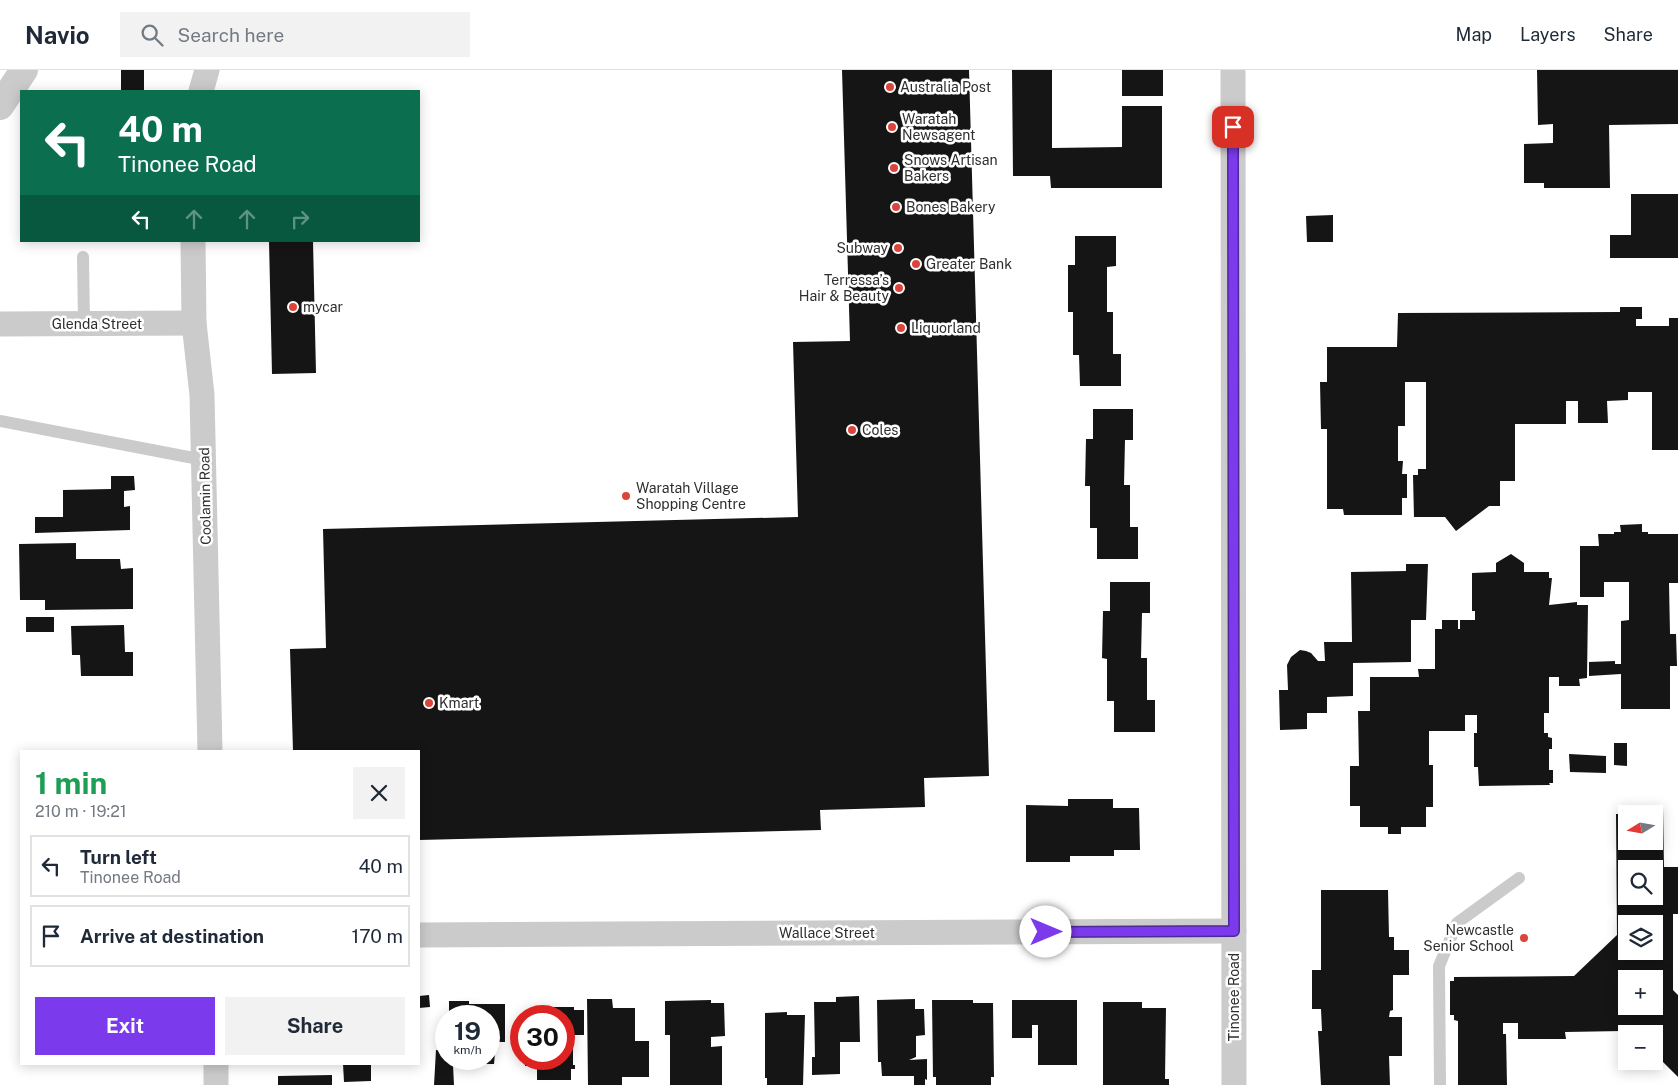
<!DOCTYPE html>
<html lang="en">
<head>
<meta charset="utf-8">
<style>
	body { margin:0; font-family:"Public Sans",sans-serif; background:#f2f2f3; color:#1f2937; height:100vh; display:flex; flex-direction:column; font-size:19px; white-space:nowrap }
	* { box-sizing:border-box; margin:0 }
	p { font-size:16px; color:#747a83 }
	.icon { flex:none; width:28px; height:28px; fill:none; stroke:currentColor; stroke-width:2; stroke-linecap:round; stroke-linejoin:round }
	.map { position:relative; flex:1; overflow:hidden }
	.panel { position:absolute; left:20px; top:680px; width:400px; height:315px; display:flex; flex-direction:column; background:#fff; border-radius:0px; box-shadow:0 2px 12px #0003 }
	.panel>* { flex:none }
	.guide { position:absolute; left:20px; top:20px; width:400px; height:152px; border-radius:0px; box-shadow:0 2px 12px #0003; background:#0b6e4f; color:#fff; overflow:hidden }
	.needle { width:32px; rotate:259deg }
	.fabs { position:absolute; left:1618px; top:735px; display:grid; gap:10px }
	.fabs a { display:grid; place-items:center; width:45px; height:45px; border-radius:0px; background:#fff; box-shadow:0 2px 12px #0003; font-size:25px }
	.speed { position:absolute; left:435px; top:935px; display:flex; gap:10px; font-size:25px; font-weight:700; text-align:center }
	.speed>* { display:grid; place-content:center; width:65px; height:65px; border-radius:50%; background:#fff; box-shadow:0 2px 12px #0003; line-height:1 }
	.speed small { font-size:12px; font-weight:400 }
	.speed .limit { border:8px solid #d22; background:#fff; color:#111 }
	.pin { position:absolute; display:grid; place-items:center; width:42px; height:42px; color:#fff; margin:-21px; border-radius:10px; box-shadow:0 2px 8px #0006 }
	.me { position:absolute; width:55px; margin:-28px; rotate:90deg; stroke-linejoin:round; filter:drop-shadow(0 0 4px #0008) }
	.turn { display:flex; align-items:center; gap:18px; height:105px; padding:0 15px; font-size:22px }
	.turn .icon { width:65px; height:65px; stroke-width:2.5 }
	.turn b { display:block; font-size:35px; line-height:42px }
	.lanes { display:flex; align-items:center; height:48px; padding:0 15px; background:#0003; justify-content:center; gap:25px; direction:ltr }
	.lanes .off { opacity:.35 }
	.round { display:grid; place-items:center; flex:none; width:52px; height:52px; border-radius:0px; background:#f2f2f3 }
	.overview { display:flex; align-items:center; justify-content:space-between; height:85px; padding:0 15px }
	h1 { font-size:30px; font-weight:700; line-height:38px; color:#1e9e55 }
	.action { display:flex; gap:10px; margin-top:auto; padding:10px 15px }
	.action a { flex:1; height:58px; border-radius:0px; background:#7c3aed; color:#fff; font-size:20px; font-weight:700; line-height:58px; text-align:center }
	.action a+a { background:#f2f2f3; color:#1f2937 }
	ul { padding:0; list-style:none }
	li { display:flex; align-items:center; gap:15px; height:62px; margin:0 10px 8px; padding:0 5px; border:2px solid #e0e1e3; border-radius:0px }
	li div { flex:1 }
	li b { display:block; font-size:19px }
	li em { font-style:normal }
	header { display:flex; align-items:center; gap:30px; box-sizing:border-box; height:70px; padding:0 25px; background:#fff; border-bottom:1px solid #e0e1e3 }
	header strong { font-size:24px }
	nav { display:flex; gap:28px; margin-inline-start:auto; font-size:18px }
	.search { width:350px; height:45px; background:#f2f2f3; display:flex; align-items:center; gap:12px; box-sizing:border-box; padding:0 18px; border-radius:0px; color:#747a83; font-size:19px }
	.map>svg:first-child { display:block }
</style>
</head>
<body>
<header>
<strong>Navio</strong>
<div class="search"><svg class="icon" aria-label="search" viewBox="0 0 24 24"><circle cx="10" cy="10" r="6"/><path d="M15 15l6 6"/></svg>Search here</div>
<nav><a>Map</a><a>Layers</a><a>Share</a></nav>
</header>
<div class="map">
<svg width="1678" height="1015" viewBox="0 0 1678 1015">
	<rect width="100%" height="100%" fill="#fff"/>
	<g fill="#151515" fill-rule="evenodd">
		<rect x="121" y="0" width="23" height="21"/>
		<path d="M 842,0 L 969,0 L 989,706 L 924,708 L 925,737 L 820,740 L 821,760 L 419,770 L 419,681 L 293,681 L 290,579 L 326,578 L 323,459 L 798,447 L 793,272 L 850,271 Z"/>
		<path d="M 1012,0 L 1052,0 L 1052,78 L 1122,77 L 1122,36 L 1162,36 L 1162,118 L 1051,118 L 1050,106 L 1013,106 Z"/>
		<rect x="1122" y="0" width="41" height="26"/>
		<path d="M 1537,0 L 1678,0 L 1678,54 L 1609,55 L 1610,118 L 1544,118 L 1544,113 L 1524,113 L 1524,74 L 1553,73 L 1553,54 L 1538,55 Z"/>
		<path d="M 1631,124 L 1678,124 L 1678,188 L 1610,188 L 1610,165 L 1631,165 Z"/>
		<path d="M 1333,145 L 1333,172 L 1307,172 L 1306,146 Z"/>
		<path d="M 1075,166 L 1116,166 L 1116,196 L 1107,197 L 1107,242 L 1113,242 L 1113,284 L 1121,284 L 1121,316 L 1080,316 L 1079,285 L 1073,285 L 1073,242 L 1068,242 L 1068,195 L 1075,195 Z"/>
		<path d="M 269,171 L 313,171 L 316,303 L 272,304 Z"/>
		<path d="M 1620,237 L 1642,237 L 1642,249 L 1636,249 L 1636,256 L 1669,256 L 1669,248 L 1678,248 L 1678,380 L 1652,380 L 1652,322 L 1628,322 L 1628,330 L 1607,331 L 1608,353 L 1578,353 L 1578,331 L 1566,331 L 1566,354 L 1515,354 L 1515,411 L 1500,411 L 1500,436 L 1489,436 L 1456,461 L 1445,447 L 1414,447 L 1413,405 L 1418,405 L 1418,399 L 1426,399 L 1426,312 L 1405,312 L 1405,356 L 1398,356 L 1398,391 L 1403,391 L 1402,404 L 1407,404 L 1407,428 L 1402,428 L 1402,445 L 1344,445 L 1343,439 L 1327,439 L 1327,359 L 1321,359 L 1320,312 L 1327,312 L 1327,277 L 1397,277 L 1398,243 L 1620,242 Z"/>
		<path d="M 1093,339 L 1133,339 L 1133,370 L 1125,370 L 1124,415 L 1130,415 L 1130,457 L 1138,457 L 1138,489 L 1097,489 L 1097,458 L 1090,458 L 1090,416 L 1085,416 L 1086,369 L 1093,369 Z"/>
		<path d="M 111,406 L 134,406 L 135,420 L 124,421 L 124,437 L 130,436 L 130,460 L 35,463 L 35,447 L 63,447 L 63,420 L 111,419 Z"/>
		<path d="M 1642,454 L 1642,462 L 1648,462 L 1648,464 L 1678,464 L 1678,513 L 1669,513 L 1670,564 L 1676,564 L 1677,596 L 1670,596 L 1670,639 L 1621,639 L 1621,604 L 1589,606 L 1589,592 L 1615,591 L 1615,594 L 1621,594 L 1621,551 L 1629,550 L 1629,512 L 1604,512 L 1604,527 L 1580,527 L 1580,476 L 1599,476 L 1598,464 L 1614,464 L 1614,462 L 1621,462 L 1620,455 Z"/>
		<path d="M 76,473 L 76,489 L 120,489 L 121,499 L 133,498 L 133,539 L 45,540 L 45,530 L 20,530 L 19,474 Z"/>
		<path d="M 1511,484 L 1524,493 L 1524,502 L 1549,502 L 1549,508 L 1552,508 L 1549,535 L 1577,532 L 1577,535 L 1588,535 L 1587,608 L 1579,609 L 1580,616 L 1559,616 L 1559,607 L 1549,607 L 1549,643 L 1544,643 L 1544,663 L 1548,663 L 1548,667 L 1552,668 L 1552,679 L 1549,679 L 1549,700 L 1553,700 L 1553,713 L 1549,713 L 1550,715 L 1479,716 L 1478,697 L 1474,697 L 1474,663 L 1477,663 L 1477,645 L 1465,645 L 1465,661 L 1429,661 L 1429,695 L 1433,695 L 1433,737 L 1426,737 L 1426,757 L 1401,757 L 1401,764 L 1388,764 L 1388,757 L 1360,757 L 1360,736 L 1350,736 L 1350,696 L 1359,696 L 1358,641 L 1370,641 L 1370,607 L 1419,607 L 1418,599 L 1435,599 L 1435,559 L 1442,559 L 1442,550 L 1458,550 L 1458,559 L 1460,559 L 1460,550 L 1475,550 L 1475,541 L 1472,541 L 1472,503 L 1496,502 L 1496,493 Z"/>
		<path d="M 1406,494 L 1428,494 L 1426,550 L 1411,550 L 1411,592 L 1353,593 L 1353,626 L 1327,627 L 1327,643 L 1307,643 L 1307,659 L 1280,660 L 1279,620 L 1288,620 L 1287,595 L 1291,587 L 1300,580 L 1306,581 L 1311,583 L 1318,591 L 1325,591 L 1324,572 L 1352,572 L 1351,502 L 1406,501 Z"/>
		<path d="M 1110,512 L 1150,512 L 1150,543 L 1142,543 L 1141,588 L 1147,588 L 1147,630 L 1155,630 L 1155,662 L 1114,662 L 1114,631 L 1107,631 L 1107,589 L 1102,588 L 1103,541 L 1110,541 Z"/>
		<rect x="26" y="547" width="28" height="15"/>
		<path d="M 124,555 L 125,582 L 133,582 L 133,606 L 81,606 L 80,585 L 72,585 L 71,556 Z"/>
		<path d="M 1614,673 L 1627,673 L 1627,696 L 1614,695 Z"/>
		<path d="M 1569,684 L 1606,686 L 1606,703 L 1570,702 Z"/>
		<path d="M 1068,729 L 1113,729 L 1113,738 L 1139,738 L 1140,780 L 1114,780 L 1114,786 L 1070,786 L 1070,792 L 1026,792 L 1026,735 L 1068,736 Z"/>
		<path d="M 1621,738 L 1663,738 L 1664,797 L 1678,797 L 1678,844 L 1673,844 L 1673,920 L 1678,925 L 1678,1007 L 1654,983 L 1654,964 L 1635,964 L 1629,959 L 1623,961 L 1565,962 L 1566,969 L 1518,969 L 1518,953 L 1503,953 L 1503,964 L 1506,964 L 1507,1015 L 1458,1015 L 1458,951 L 1454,950 L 1454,945 L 1450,945 L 1450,911 L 1454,911 L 1454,907 L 1574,906 L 1617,865 L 1616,744 L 1621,744 ZM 1626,744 L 1654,744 L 1654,771 L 1626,771 ZM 1626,799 L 1654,799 L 1654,826 L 1626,826 ZM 1626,854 L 1654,854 L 1654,881 L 1626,881 ZM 1626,909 L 1654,909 L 1654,936 L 1626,936 Z"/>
		<path d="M 1321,820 L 1388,820 L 1389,867 L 1394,867 L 1394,880 L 1409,880 L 1409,905 L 1393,905 L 1393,940 L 1390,941 L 1389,947 L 1402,947 L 1402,986 L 1389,986 L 1390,1015 L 1321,1015 L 1318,961 L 1322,961 L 1321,939 L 1312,939 L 1312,900 L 1321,900 Z"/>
		<path d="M 429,925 L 430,937 L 419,938 L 419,926 Z"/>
		<path d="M 859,926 L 860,972 L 840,972 L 840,1004 L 812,1005 L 812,987 L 815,987 L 814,932 L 836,932 L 836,927 Z"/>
		<path d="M 587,929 L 612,929 L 613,938 L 635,938 L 635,971 L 649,971 L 649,1007 L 622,1007 L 622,1015 L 588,1015 Z"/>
		<path d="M 915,929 L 915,939 L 924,939 L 925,965 L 916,966 L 916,987 L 909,990 L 927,989 L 927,1010 L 925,1009 L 925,1015 L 914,1015 L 914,1006 L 882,1006 L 881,992 L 878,992 L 877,930 Z"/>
		<path d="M 711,930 L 711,933 L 724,933 L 725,966 L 711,967 L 711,977 L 722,976 L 722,1015 L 670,1015 L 670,965 L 665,965 L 665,931 Z"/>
		<path d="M 932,930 L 973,930 L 973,933 L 993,933 L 994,1007 L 991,1007 L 991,1015 L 936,1015 L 936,1007 L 933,1007 Z"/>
		<path d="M 1012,930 L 1077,930 L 1077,995 L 1038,995 L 1038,955 L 1032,955 L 1032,968 L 1012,968 Z"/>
		<path d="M 449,931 L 469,931 L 469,934 L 505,934 L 505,972 L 496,972 L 494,994 L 454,994 L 454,989 L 489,989 L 489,946 L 449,946 Z"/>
		<path d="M 1103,932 L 1142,932 L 1142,938 L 1166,938 L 1165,1009 L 1169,1009 L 1169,1015 L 1103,1015 Z"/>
		<path d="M 549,937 L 574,937 L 574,940 L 584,940 L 584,965 L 573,965 L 573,995 L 575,995 L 575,999 L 571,999 L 571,1010 L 537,1010 L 537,996 L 525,996 L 525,989 L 564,989 L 564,946 L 525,946 L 525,942 L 549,943 Z"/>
		<path d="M 787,942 L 787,945 L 805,945 L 803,1015 L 767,1015 L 767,1008 L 765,1008 L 765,943 Z"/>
		<path d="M 436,980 L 446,980 L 446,989 L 450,989 L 450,994 L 453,995 L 454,1015 L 434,1015 Z"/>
		<path d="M 343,994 L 371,994 L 371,1011 L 344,1012 Z"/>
		<path d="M 332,1005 L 332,1015 L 278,1015 L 278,1006 Z"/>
	</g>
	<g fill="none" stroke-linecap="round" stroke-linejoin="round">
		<g stroke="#cbcbcb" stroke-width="12">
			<path d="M 83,187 L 84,254"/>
			<path d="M 0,351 L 204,390"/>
			<path d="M 1440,1015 L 1439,896 L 1457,853 L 1519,808"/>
		</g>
		<g stroke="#cbcbcb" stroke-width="25">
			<path d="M 1233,0 L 1234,1015"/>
			<path d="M 201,21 L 207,0"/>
			<path d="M 193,171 L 194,253 L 202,325 L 210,681"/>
			<path d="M 0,254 L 194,253"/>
			<path d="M 419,865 L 1234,861"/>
			<path d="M 216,994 L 216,1015"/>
		</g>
		<path stroke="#cbcbcb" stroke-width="28" d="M 0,36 L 24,0"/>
	</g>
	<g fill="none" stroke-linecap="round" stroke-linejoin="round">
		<defs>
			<path id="route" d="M 1046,862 L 1234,861 L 1233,57"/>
		</defs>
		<use href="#route" stroke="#51269a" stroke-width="12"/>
		<use href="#route" stroke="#7c3aed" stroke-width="9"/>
	</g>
	<g fill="#db443a" stroke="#fff" stroke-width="2">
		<circle cx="890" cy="17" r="5"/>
		<circle cx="892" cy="57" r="5"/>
		<circle cx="894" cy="98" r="5"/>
		<circle cx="896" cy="137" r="5"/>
		<circle cx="898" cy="178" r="5"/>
		<circle cx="916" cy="194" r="5"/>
		<circle cx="899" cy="218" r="5"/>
		<circle cx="293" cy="237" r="5"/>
		<circle cx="901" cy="258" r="5"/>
		<circle cx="852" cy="360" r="5"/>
		<circle cx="626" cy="426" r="5"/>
		<circle cx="429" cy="633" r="5"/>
		<circle cx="1524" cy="868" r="5"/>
	</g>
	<g text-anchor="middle" stroke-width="5" stroke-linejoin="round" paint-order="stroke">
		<g font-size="14" fill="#2e2e2e" stroke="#fff" text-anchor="start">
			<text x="900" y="22">Australia Post</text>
			<text x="902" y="54">Waratah<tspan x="902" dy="16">Newsagent</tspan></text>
			<text x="904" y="95">Snows Artisan<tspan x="904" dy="16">Bakers</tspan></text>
			<text x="906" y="142">Bones Bakery</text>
			<text x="888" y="183" text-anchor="end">Subway</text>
			<text x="926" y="199">Greater Bank</text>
			<text x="889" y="215" text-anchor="end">Terressa’s<tspan x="889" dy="16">Hair &amp; Beauty</tspan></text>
			<text x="303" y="242">mycar</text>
			<text x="911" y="263">Liquorland</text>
			<text x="862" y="365">Coles</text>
			<text x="636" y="423">Waratah Village<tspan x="636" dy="16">Shopping Centre</tspan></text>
			<text x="439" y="638">Kmart</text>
			<text x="1514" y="865" text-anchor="end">Newcastle<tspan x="1514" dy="16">Senior School</tspan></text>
		</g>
		<g font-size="14" fill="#2e2e2e" stroke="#fff">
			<text x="97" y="259">Glenda Street</text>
			<text transform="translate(205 426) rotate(-91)" y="5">Coolamin Road</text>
			<text x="827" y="868">Wallace Street</text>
			<text transform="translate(1234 927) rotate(-90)" y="5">Tinonee Road</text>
		</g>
	</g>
</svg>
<div class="fabs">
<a><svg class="needle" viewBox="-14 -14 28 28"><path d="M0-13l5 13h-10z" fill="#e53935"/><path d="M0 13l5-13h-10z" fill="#747a83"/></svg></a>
<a><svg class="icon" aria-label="search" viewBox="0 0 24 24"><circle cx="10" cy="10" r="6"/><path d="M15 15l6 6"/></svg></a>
<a><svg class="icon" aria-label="layers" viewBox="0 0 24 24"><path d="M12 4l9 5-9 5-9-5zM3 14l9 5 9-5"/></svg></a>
<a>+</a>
<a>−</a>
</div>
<div class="speed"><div>19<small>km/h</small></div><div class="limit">30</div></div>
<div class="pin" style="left:1233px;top:57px;background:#d93025"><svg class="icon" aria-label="arrive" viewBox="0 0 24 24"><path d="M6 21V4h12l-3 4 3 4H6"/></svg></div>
<svg class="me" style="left:1046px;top:862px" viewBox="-20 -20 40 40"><circle r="19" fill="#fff"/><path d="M0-13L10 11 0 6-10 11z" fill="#7c3aed"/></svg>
<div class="guide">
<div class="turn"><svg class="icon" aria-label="left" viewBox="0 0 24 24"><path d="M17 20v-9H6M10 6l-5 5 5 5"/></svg><div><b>40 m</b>Tinonee Road</div></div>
<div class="lanes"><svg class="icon" aria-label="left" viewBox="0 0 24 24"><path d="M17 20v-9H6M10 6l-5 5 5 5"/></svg><svg class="icon off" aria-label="ahead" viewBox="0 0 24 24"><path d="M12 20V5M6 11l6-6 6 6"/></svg><svg class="icon off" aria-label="ahead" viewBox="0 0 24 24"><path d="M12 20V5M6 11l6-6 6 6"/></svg><svg class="icon off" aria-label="right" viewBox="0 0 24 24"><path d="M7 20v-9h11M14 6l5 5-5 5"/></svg></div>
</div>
<section class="panel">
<div class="overview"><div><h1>1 min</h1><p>210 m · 19:21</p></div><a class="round"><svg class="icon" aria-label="close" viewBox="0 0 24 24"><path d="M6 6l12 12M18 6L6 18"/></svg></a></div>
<ul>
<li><svg class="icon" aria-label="left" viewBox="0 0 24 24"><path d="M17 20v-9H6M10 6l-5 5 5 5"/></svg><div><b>Turn left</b><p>Tinonee Road</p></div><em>40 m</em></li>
<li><svg class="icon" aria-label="arrive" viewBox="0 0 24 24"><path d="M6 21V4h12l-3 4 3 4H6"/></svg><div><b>Arrive at destination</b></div><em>170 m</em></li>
</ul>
<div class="action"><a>Exit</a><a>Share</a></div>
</section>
</div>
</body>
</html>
